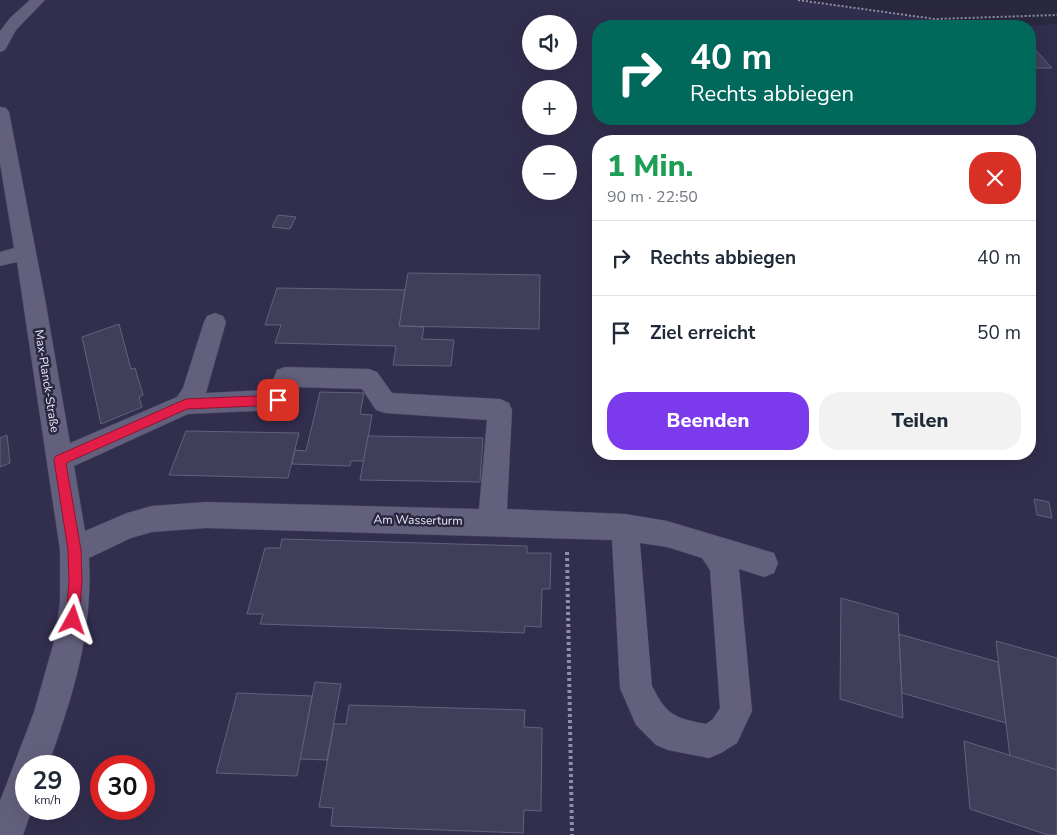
<!DOCTYPE html>
<html lang="de">
<head>
<meta charset="utf-8">
<style>
	body { margin:0; font-family:"Nunito Sans",sans-serif; background:#f2f2f3; color:#1f2937; height:100vh; display:flex; flex-direction:column; font-size:19px; white-space:nowrap }
	* { box-sizing:border-box; margin:0 }
	p { font-size:16px; color:#747a83 }
	.icon { flex:none; width:28px; height:28px; fill:none; stroke:currentColor; stroke-width:2; stroke-linecap:round; stroke-linejoin:round }
	.map { position:relative; flex:1; overflow:hidden }
	.details { position:absolute; left:592px; top:135px; width:444px; height:325px; display:flex; flex-direction:column; background:#fff; border-radius:20px; box-shadow:0 5px 20px #0002 }
	.details>* { flex:none }
	.guide { position:absolute; left:592px; top:20px; width:444px; height:105px; border-radius:20px; box-shadow:0 5px 20px #0002; background:#00695c; color:#fff; overflow:hidden }
	.controls { position:absolute; left:522px; top:15px; display:grid; gap:10px }
	.controls a { display:grid; place-items:center; width:55px; height:55px; border-radius:50%; background:#fff; box-shadow:0 5px 20px #0002; font-size:25px }
	.speed { position:absolute; left:15px; top:755px; display:flex; gap:10px; font-size:25px; font-weight:700; text-align:center }
	.speed>* { display:grid; place-content:center; width:65px; height:65px; border-radius:50%; background:#fff; box-shadow:0 5px 20px #0002; line-height:1 }
	.speed small { font-size:12px; font-weight:400 }
	.speed .limit { border:8px solid #d22; background:#fff; color:#111 }
	.pin { position:absolute; display:grid; place-items:center; width:42px; height:42px; color:#fff; margin:-21px; border-radius:10px; box-shadow:0 2px 8px #0006 }
	.me { position:absolute; width:55px; margin:-28px; rotate:5deg; stroke-linejoin:round; filter:drop-shadow(0 0 4px #0008) }
	.turn { display:flex; align-items:center; gap:18px; height:105px; padding:0 15px; font-size:22px }
	.turn .icon { width:65px; height:65px; stroke-width:2.5 }
	.turn b { display:block; font-size:35px; line-height:42px }
	.round { display:grid; place-items:center; flex:none; width:52px; height:52px; border-radius:20px; background:#f2f2f3 }
	.headline { display:flex; align-items:center; justify-content:space-between; height:85px; padding:0 15px }
	h1 { font-size:30px; font-weight:800; line-height:38px; color:#1e9e55 }
	.primary-button { display:flex; gap:10px; margin-top:auto; padding:10px 15px }
	.primary-button a { flex:1; height:58px; border-radius:20px; background:#7c3aed; color:#fff; font-size:20px; font-weight:800; line-height:58px; text-align:center }
	.primary-button a+a { background:#f2f2f3; color:#1f2937 }
	ul { padding:0; list-style:none }
	li { display:flex; align-items:center; gap:15px; height:75px; padding:0 15px; border-top:1px solid #e0e1e3 }
	li div { flex:1 }
	li b { display:block; font-size:19px }
	li em { font-style:normal }
	.map>svg:first-child { display:block }
</style>
</head>
<body>
<div class="map">
<svg width="1057" height="835" viewBox="0 0 1057 835">
	<rect width="100%" height="100%" fill="#2a2740"/>
	<path fill="#322e4e" fill-rule="evenodd" d="M 0,0 L 798,0 L 935,19 L 941,26 L 599,26 L 599,119 L 1030,119 L 1030,26 L 1026,26 L 1057,24 L 1057,835 L 0,835 ZM 531,24 L 569,24 L 569,61 L 531,61 ZM 531,89 L 569,89 L 569,126 L 531,126 ZM 599,141 L 1030,141 L 1030,454 L 599,454 ZM 531,154 L 569,154 L 569,191 L 531,191 ZM 26,766 L 69,766 L 69,809 L 26,809 ZM 101,766 L 144,766 L 144,809 L 101,809 Z"/>
	<g fill="#413e5a" stroke="#63617e">
		<path d="M 1030,44 L 1052,68 L 1030,68 Z"/>
		<path d="M 278,215 L 296,217 L 290,229 L 272,227 Z"/>
		<path d="M 408,273 L 540,275 L 539,329 L 399,326 Z"/>
		<path d="M 277,288 L 405,290 L 399,326 L 424,327 L 422,339 L 454,340 L 451,366 L 393,365 L 396,346 L 275,343 L 281,325 L 265,325 Z"/>
		<path d="M 119,324 L 131,369 L 135,368 L 143,395 L 139,397 L 142,407 L 101,424 L 82,337 Z"/>
		<path d="M 320,392 L 364,393 L 360,414 L 372,415 L 364,461 L 351,461 L 350,466 L 292,464 L 295,450 L 306,451 Z"/>
		<path d="M 186,431 L 299,433 L 288,478 L 169,475 Z"/>
		<path d="M 7,435 L 10,463 L 0,467 L 0,438 Z"/>
		<path d="M 368,436 L 483,438 L 480,482 L 360,480 Z"/>
		<path d="M 1034,499 L 1049,502 L 1052,518 L 1037,515 Z"/>
		<path d="M 282,539 L 527,546 L 527,553 L 551,553 L 550,589 L 542,589 L 541,627 L 525,626 L 524,633 L 260,624 L 263,614 L 247,614 L 265,548 L 280,548 Z"/>
		<path d="M 841,598 L 898,614 L 903,718 L 840,699 Z"/>
		<path d="M 899,634 L 998,662 L 1006,723 L 902,693 Z"/>
		<path d="M 996,641 L 1057,658 L 1057,770 L 1010,757 Z"/>
		<path d="M 315,682 L 341,684 L 327,760 L 300,759 Z"/>
		<path d="M 237,693 L 312,696 L 297,776 L 216,773 Z"/>
		<path d="M 349,705 L 525,710 L 524,727 L 542,728 L 541,811 L 524,810 L 523,833 L 331,826 L 333,808 L 319,807 L 334,724 L 346,724 Z"/>
		<path d="M 964,741 L 1057,770 L 1057,835 L 1048,835 L 970,809 Z"/>
	</g>
	<g fill="none" stroke-linecap="round" stroke-linejoin="round">
		<defs>
			<g id="minor">
				<path d="M 30,0 L 45,0 L 16,30 L 5,50 L 0,52 L 0,31 L 10,18 Z"/>
				<path d="M 0,107 L 6,108 L 9,112 L 45,299 L 70,443 L 177,397 L 183,388 L 204,322 L 207,316 L 215,313 L 223,316 L 226,322 L 206,393 L 269,390 L 277,370 L 285,367 L 369,369 L 377,372 L 392,393 L 500,399 L 509,403 L 512,410 L 507,509 L 625,514 L 667,521 L 774,553 L 778,563 L 774,573 L 764,577 L 739,569 L 752,711 L 737,743 L 721,753 L 709,758 L 668,750 L 656,745 L 636,725 L 620,688 L 612,540 L 206,528 L 152,532 L 131,538 L 89,558 C 93,634 73,695 48,766 L 26,766 L 26,809 L 32,809 L 23,835 L 0,835 L 0,801 L 34,712 L 55,638 L 60,602 L 60,550 L 17,262 L 0,266 L 0,252 L 14,248 L 0,163 ZM 294,387 L 362,389 L 376,410 L 385,413 L 487,420 L 479,509 L 206,502 L 152,506 L 127,513 L 85,531 L 74,466 L 188,414 L 278,410 L 287,407 ZM 640,543 L 667,547 L 702,558 L 710,570 L 720,708 L 713,719 L 706,724 C 675,718 667,716 652,686 Z"/>
			</g>
		</defs>
		<use href="#minor" stroke="#47445a" stroke-width="1"/>
		<path stroke="#918fa5" stroke-width="2" stroke-dasharray="2 2" stroke-linecap="butt" d="M 798,0 L 935,19 L 1057,15"/>
		<path stroke="#918fa5" stroke-width="4" stroke-dasharray="3 3" stroke-linecap="butt" d="M 567,552 L 572,835"/>
		<use href="#minor" fill="#63607d" fill-rule="evenodd"/>
	</g>
	<path fill="#e11d48" stroke="#92132f" d="M 278,395 L 283,400 L 278,405 L 187,409 L 66,463 L 81,550 L 82,581 L 79,620 L 77,624 L 73,626 L 68,624 L 66,620 L 69,581 L 68,550 L 54,460 L 56,456 L 186,399 Z"/>
	<g text-anchor="middle" stroke-width="5" stroke-linejoin="round" paint-order="stroke">
		<g font-size="12" fill="#ecebfd" stroke="#2a2740">
			<text transform="translate(47 381) rotate(81)" y="4">Max-Planck-Straße</text>
			<text transform="translate(418 520) rotate(1)" y="4">Am Wasserturm</text>
		</g>
	</g>
</svg>
<div class="controls">
<a><svg class="icon" aria-label="sound" viewBox="0 0 24 24"><path d="M4 9h4l5-4v14l-5-4H4zM17 9q2 3 0 6"/></svg></a>
<a>+</a>
<a>−</a>
</div>
<div class="speed"><div>29<small>km/h</small></div><div class="limit">30</div></div>
<div class="pin" style="left:278px;top:400px;background:#d93025"><svg class="icon" aria-label="arrive" viewBox="0 0 24 24"><path d="M6 21V4h12l-3 4 3 4H6"/></svg></div>
<svg class="me" style="left:73px;top:620px" viewBox="-20 -20 40 40"><path d="M0-17L14 15 0 8-14 15z" fill="#e11d48" stroke="#fff" stroke-width="4"/></svg>
<div class="guide">
<div class="turn"><svg class="icon" aria-label="right" viewBox="0 0 24 24"><path d="M7 20v-9h11M14 6l5 5-5 5"/></svg><div><b>40 m</b>Rechts abbiegen</div></div>
</div>
<section class="details">
<div class="headline"><div><h1>1 Min.</h1><p>90 m · 22:50</p></div><a class="round" style="background:#d93025;color:#fff"><svg class="icon" aria-label="close" viewBox="0 0 24 24"><path d="M6 6l12 12M18 6L6 18"/></svg></a></div>
<ul>
<li><svg class="icon" aria-label="right" viewBox="0 0 24 24"><path d="M7 20v-9h11M14 6l5 5-5 5"/></svg><div><b>Rechts abbiegen</b></div><em>40 m</em></li>
<li><svg class="icon" aria-label="arrive" viewBox="0 0 24 24"><path d="M6 21V4h12l-3 4 3 4H6"/></svg><div><b>Ziel erreicht</b></div><em>50 m</em></li>
</ul>
<div class="primary-button"><a>Beenden</a><a>Teilen</a></div>
</section>
</div>
</body>
</html>
